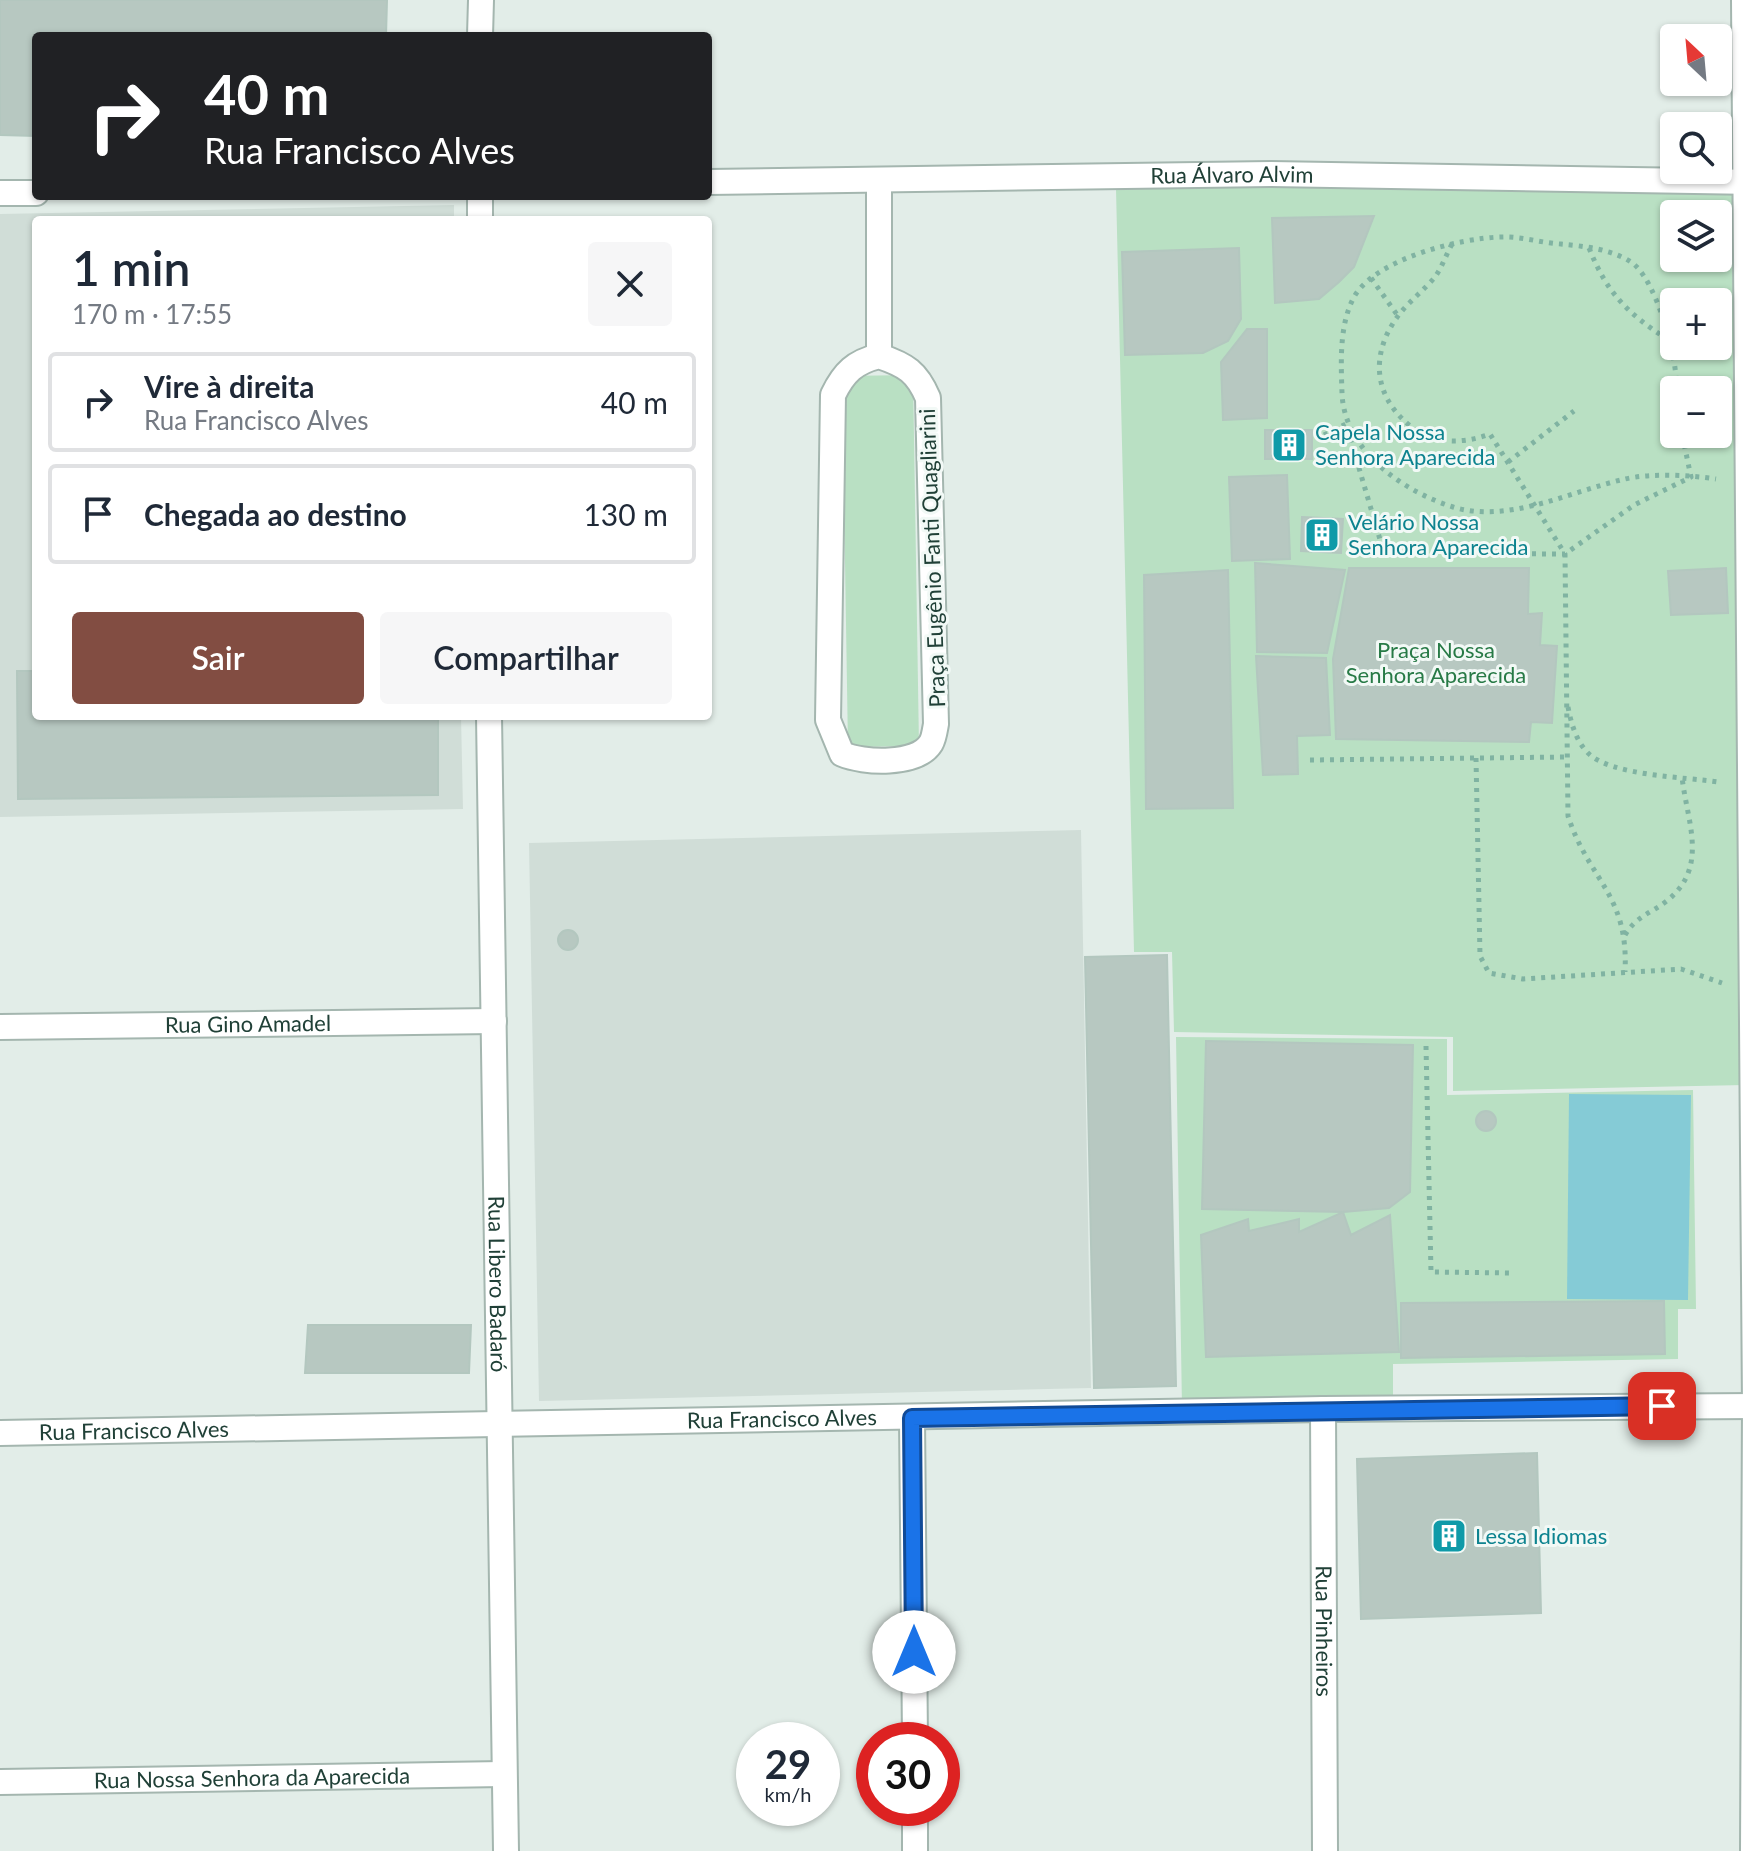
<!DOCTYPE html>
<html lang="pt">
<head>
<meta charset="utf-8">
<style>
	body { margin:0; font-family:Lato,sans-serif; background:#f6f6f7; color:#1f2937; height:100vh; display:flex; flex-direction:column; font-size:30px; white-space:nowrap }
	* { box-sizing:border-box; margin:0 }
	p { font-size:26px; color:#747a83 }
	.icon { flex:none; width:44px; height:44px; fill:none; stroke:currentColor; stroke-width:2; stroke-linecap:round; stroke-linejoin:round }
	.map { position:relative; flex:1; overflow:hidden }
	.details { position:absolute; left:32px; top:216px; width:680px; height:504px; display:flex; flex-direction:column; background:#fff; border-radius:8px; box-shadow:0 2px 6px #0004 }
	.details>* { flex:none }
	.guide { position:absolute; left:32px; top:32px; width:680px; height:168px; border-radius:8px; box-shadow:0 2px 6px #0004; background:#202124; color:#fff; overflow:hidden }
	.needle { width:52px; rotate:334deg }
	.buttons { position:absolute; left:1660px; top:24px; display:grid; gap:16px }
	.buttons a { display:grid; place-items:center; width:72px; height:72px; border-radius:8px; background:#fff; box-shadow:0 2px 6px #0004; font-size:40px }
	.speed { position:absolute; left:736px; top:1722px; display:flex; gap:16px; font-size:40px; font-weight:700; text-align:center }
	.speed>* { display:grid; place-content:center; width:104px; height:104px; border-radius:50%; background:#fff; box-shadow:0 2px 6px #0004; line-height:1 }
	.speed small { font-size:20px; font-weight:400 }
	.speed .limit { border:12px solid #d22; background:#fff; color:#111 }
	.pin { position:absolute; display:grid; place-items:center; width:68px; height:68px; color:#fff; margin:-34px; border-radius:16px; box-shadow:0 4px 12px #0006 }
	.me { position:absolute; width:88px; margin:-44px; rotate:0deg; stroke-linejoin:round; filter:drop-shadow(0 0 6px #0008) }
	.turn { display:flex; align-items:center; gap:28px; height:168px; padding:0 40px; font-size:36px }
	.turn .icon { width:104px; height:104px; stroke-width:2.5 }
	.turn b { display:block; font-size:56px; line-height:68px }
	.round { display:grid; place-items:center; flex:none; width:84px; height:84px; border-radius:8px; background:#f6f6f7 }
	.headline { display:flex; align-items:center; justify-content:space-between; height:136px; padding:0 40px }
	h1 { font-size:48px; font-weight:600; line-height:60px }
	.primary-button { display:flex; gap:16px; margin-top:auto; padding:16px 40px }
	.primary-button a { flex:1; height:92px; border-radius:8px; background:#824d42; color:#fff; font-size:32px; font-weight:600; line-height:92px; text-align:center }
	.primary-button a+a { background:#f6f6f7; color:#1f2937 }
	ul { padding:0; list-style:none }
	li { display:flex; align-items:center; gap:24px; height:100px; margin:0 16px 12px; padding:0 24px; border:4px solid #e0e1e3; border-radius:8px }
	li div { flex:1 }
	li b { display:block; font-size:30px }
	li em { font-style:normal }
	.map>svg:first-child { display:block }
</style>
</head>
<body>
<div class="map">
<svg width="1756" height="1851" viewBox="0 0 1756 1851">
	<rect width="100%" height="100%" fill="#e2ede8"/>
	<g fill="#d0ddd7">
		<path d="M 454,205 L 454,220 L 36,220 L 36,716 L 461,716 L 463,809 L 0,817 L 0,214 Z"/>
		<path d="M 1081,830 L 1091,1388 L 539,1401 L 529,843 Z"/>
	</g>
	<g fill="#b9e0c3" fill-rule="evenodd">
		<path d="M 1264,182 L 1736,183 L 1745,1085 L 1453,1091 L 1453,1037 L 1174,1032 L 1172,952 L 1134,952 L 1116,189 ZM 1674,214 L 1718,214 L 1718,258 L 1674,258 ZM 1674,302 L 1718,302 L 1718,346 L 1674,346 ZM 1674,390 L 1718,390 L 1718,434 L 1674,434 Z"/>
		<path d="M 913,375 L 919,746 L 848,747 L 842,376 Z"/>
		<path d="M 1176,1037 L 1447,1039 L 1447,1095 L 1693,1090 L 1696,1309 L 1678,1309 L 1678,1359 L 1393,1364 L 1393,1404 L 1182,1408 Z"/>
	</g>
	<path fill="#85cbd6" d="M 1569,1094 L 1691,1095 L 1688,1300 L 1567,1299 Z"/>
	<g fill="#b7c8c1" stroke="#b3c7bf" stroke-width="2">
		<path d="M 0,0 L 387,0 L 386,36 L 36,36 L 36,136 L 0,135 Z"/>
		<path d="M 1374,216 L 1354,267 L 1339,282 L 1319,299 L 1275,303 L 1272,218 Z"/>
		<path d="M 1239,248 L 1241,319 L 1228,341 L 1203,353 L 1125,355 L 1122,252 Z"/>
		<path d="M 1247,329 L 1267,329 L 1267,418 L 1223,420 L 1221,362 Z"/>
		<rect x="1265" y="430" width="47" height="29"/>
		<path d="M 1287,475 L 1290,559 L 1232,561 L 1229,477 Z"/>
		<path d="M 1302,517 L 1343,519 L 1341,553 L 1301,551 Z"/>
		<path d="M 1255,563 L 1345,570 L 1327,653 L 1257,652 Z"/>
		<path d="M 1349,568 L 1529,568 L 1528,614 L 1542,613 L 1540,645 L 1557,646 L 1552,723 L 1531,722 L 1529,742 L 1336,739 L 1333,659 Z"/>
		<path d="M 1726,568 L 1728,613 L 1671,615 L 1668,571 Z"/>
		<path d="M 1228,570 L 1233,808 L 1146,809 L 1144,575 Z"/>
		<path d="M 1256,656 L 1326,658 L 1330,735 L 1297,736 L 1298,774 L 1263,775 Z"/>
		<path d="M 17,671 L 36,671 L 36,716 L 438,716 L 438,795 L 18,799 Z"/>
		<circle cx="568" cy="940" r="10"/>
		<path d="M 1167,955 L 1176,1386 L 1094,1388 L 1085,957 Z"/>
		<path d="M 1206,1041 L 1413,1045 L 1410,1192 L 1389,1208 L 1343,1212 L 1202,1209 Z"/>
		<circle cx="1486" cy="1121" r="10"/>
		<path d="M 1343,1212 L 1351,1235 L 1390,1215 L 1399,1352 L 1206,1357 L 1201,1235 L 1248,1219 L 1249,1231 L 1299,1219 L 1299,1232 Z"/>
		<path d="M 1664,1301 L 1665,1354 L 1401,1358 L 1401,1303 Z"/>
		<path d="M 308,1325 L 471,1325 L 469,1373 L 305,1373 Z"/>
		<path d="M 1537,1453 L 1541,1613 L 1361,1619 L 1357,1459 Z"/>
	</g>
	<g fill="none" stroke-linecap="round" stroke-linejoin="round">
		<defs>
			<g id="minor">
				<path d="M 1744,0 L 1755,1406 L 1753,1851"/>
				<path d="M 480,36 L 481,0"/>
				<path id="s1" d="M 708,182 L 1271,174 L 1756,182"/>
				<path d="M 879,182 L 879,356"/>
				<path d="M 0,193 L 36,193"/>
				<path d="M 480,196 L 480,220"/>
				<path d="M 879,356 C 906,365 917,372 928,398 L 936,724 C 935,729 934,738 931,743 C 917,766 863,763 842,754 L 828,720 L 833,395 C 844,372 855,362 879,356 Z"/>
				<path id="s2" d="M 489,716 L 506,1851"/>
				<path id="s3" d="M 0,1027 L 494,1021"/>
				<path id="s4" d="M 1323,1409 L 1325,1851"/>
				<path d="M 912,1418 L 915,1740"/>
				<path id="s5" d="M 0,1433 L 1323,1409 L 1756,1406"/>
				<path id="s6" d="M 0,1782 L 503,1774"/>
				<path d="M 915,1808 L 915,1851"/>
			</g>
		</defs>
		<use href="#minor" stroke="#a4b6af" stroke-width="28"/>
		<g stroke="#80b3a2" stroke-width="5" stroke-dasharray="4 6" stroke-linecap="butt">
			<path d="M 1452,244 C 1446,255 1442,267 1435,277 C 1425,289 1411,300 1401,312 C 1370,351 1372,394 1409,425 C 1433,445 1463,444 1490,434 L 1565,554 L 1568,816 C 1589,881 1629,894 1625,972"/>
			<path d="M 1589,248 C 1607,293 1627,313 1667,339"/>
			<path d="M 1371,278 L 1398,316"/>
			<path d="M 1676,390 C 1679,361 1656,278 1631,262 C 1611,249 1583,246 1561,244 C 1541,243 1521,236 1501,237 C 1460,238 1375,259 1354,297 C 1339,325 1341,362 1342,393 C 1344,450 1402,491 1453,507 C 1509,524 1571,491 1625,479 C 1651,473 1689,475 1716,479"/>
			<path d="M 1324,435 L 1346,424 L 1384,553"/>
			<path d="M 1508,462 L 1574,411"/>
			<path d="M 1352,553 L 1565,554 L 1634,505 L 1691,477 L 1682,434"/>
			<path d="M 1568,707 C 1571,723 1576,741 1588,753 C 1611,776 1686,777 1718,782"/>
			<path d="M 1476,758 L 1480,956 L 1489,973 L 1523,979 L 1681,969 L 1722,983"/>
			<path d="M 1310,760 L 1565,757"/>
			<path d="M 1625,935 C 1636,916 1652,913 1668,900 C 1709,866 1687,822 1682,777"/>
			<path d="M 1426,1046 L 1431,1272 L 1513,1273"/>
		</g>
		<use href="#minor" stroke="#fff" stroke-width="24"/>
	</g>
	<g fill="none" stroke-linecap="round" stroke-linejoin="round">
		<defs>
			<path id="route" d="M 914,1652 L 912,1418 L 1662,1406"/>
		</defs>
		<use href="#route" stroke="#114b97" stroke-width="20"/>
		<use href="#route" stroke="#1a73e8" stroke-width="14"/>
	</g>
	<defs>
		<symbol id="building-square" viewBox="-11 -11 22 22"><rect x="-9" y="-9" width="18" height="18" rx="4" fill="#0f9aa8" stroke="#f2f9f6"/><path d="M-4-6H4V6H1V3H-1V6H-4ZM-2.5-4.3h1.7v1.8h-1.7ZM.8-4.3h1.7v1.8H.8ZM-2.5-1h1.7V.8h-1.7ZM.8-1h1.7V.8H.8Z" fill="#fff"/></symbol>
	</defs>
	<g fill-rule="evenodd">
		<use href="#building-square" x="1269" y="425" width="40" height="40"/>
		<use href="#building-square" x="1302" y="515" width="40" height="40"/>
		<use href="#building-square" x="1429" y="1516" width="40" height="40"/>
	</g>
	<g text-anchor="middle" stroke-width="6" stroke-linejoin="round" paint-order="stroke">
		<g font-size="22" fill="#204037" stroke="#f2f9f6">
			<text dy="8" stroke="none"><textPath href="#s1" startOffset="524">Rua Álvaro Alvim</textPath></text>
			<text transform="translate(932 558) rotate(-92)" y="8">Praça Eugênio Fanti Quagliarini</text>
			<text dy="8" stroke="none"><textPath href="#s3" startOffset="248">Rua Gino Amadel</textPath></text>
			<text dy="8" stroke="none"><textPath href="#s2" startOffset="568">Rua Libero Badaró</textPath></text>
			<text dy="8" stroke="none"><textPath href="#s5" startOffset="782">Rua Francisco Alves</textPath></text>
			<text dy="8" stroke="none"><textPath href="#s5" startOffset="134">Rua Francisco Alves</textPath></text>
			<text dy="8" stroke="none"><textPath href="#s4" startOffset="222">Rua Pinheiros</textPath></text>
			<text dy="8" stroke="none"><textPath href="#s6" startOffset="252">Rua Nossa Senhora da Aparecida</textPath></text>
		</g>
		<g font-size="22" fill="#0d838f" stroke="#f2f9f6" text-anchor="start">
			<text x="1315" y="440">Capela Nossa<tspan x="1315" dy="25">Senhora Aparecida</tspan></text>
			<text x="1348" y="530">Velário Nossa<tspan x="1348" dy="25">Senhora Aparecida</tspan></text>
			<text x="1475" y="1544">Lessa Idiomas</text>
		</g>
		<g font-size="22" fill="#277a46" stroke="#f2f9f6">
			<text x="1436" y="658">Praça Nossa<tspan x="1436" dy="25">Senhora Aparecida</tspan></text>
		</g>
	</g>
</svg>
<div class="buttons">
<a><svg class="needle" viewBox="-14 -14 28 28"><path d="M0-13l5 13h-10z" fill="#e53935"/><path d="M0 13l5-13h-10z" fill="#747a83"/></svg></a>
<a><svg class="icon" aria-label="search" viewBox="0 0 24 24"><circle cx="10" cy="10" r="6"/><path d="M15 15l6 6"/></svg></a>
<a><svg class="icon" aria-label="layers" viewBox="0 0 24 24"><path d="M12 4l9 5-9 5-9-5zM3 14l9 5 9-5"/></svg></a>
<a>+</a>
<a>−</a>
</div>
<div class="speed"><div>29<small>km/h</small></div><div class="limit">30</div></div>
<div class="pin" style="left:1662px;top:1406px;background:#d93025"><svg class="icon" aria-label="arrive" viewBox="0 0 24 24"><path d="M6 21V4h12l-3 4 3 4H6"/></svg></div>
<svg class="me" style="left:914px;top:1652px" viewBox="-20 -20 40 40"><circle r="19" fill="#fff"/><path d="M0-13L10 11 0 6-10 11z" fill="#1a73e8"/></svg>
<div class="guide">
<div class="turn"><svg class="icon" aria-label="right" viewBox="0 0 24 24"><path d="M7 20v-9h11M14 6l5 5-5 5"/></svg><div><b>40 m</b>Rua Francisco Alves</div></div>
</div>
<section class="details">
<div class="headline"><div><h1>1 min</h1><p>170 m · 17:55</p></div><a class="round"><svg class="icon" aria-label="close" viewBox="0 0 24 24"><path d="M6 6l12 12M18 6L6 18"/></svg></a></div>
<ul>
<li><svg class="icon" aria-label="right" viewBox="0 0 24 24"><path d="M7 20v-9h11M14 6l5 5-5 5"/></svg><div><b>Vire à direita</b><p>Rua Francisco Alves</p></div><em>40 m</em></li>
<li><svg class="icon" aria-label="arrive" viewBox="0 0 24 24"><path d="M6 21V4h12l-3 4 3 4H6"/></svg><div><b>Chegada ao destino</b></div><em>130 m</em></li>
</ul>
<div class="primary-button"><a>Sair</a><a>Compartilhar</a></div>
</section>
</div>
</body>
</html>
